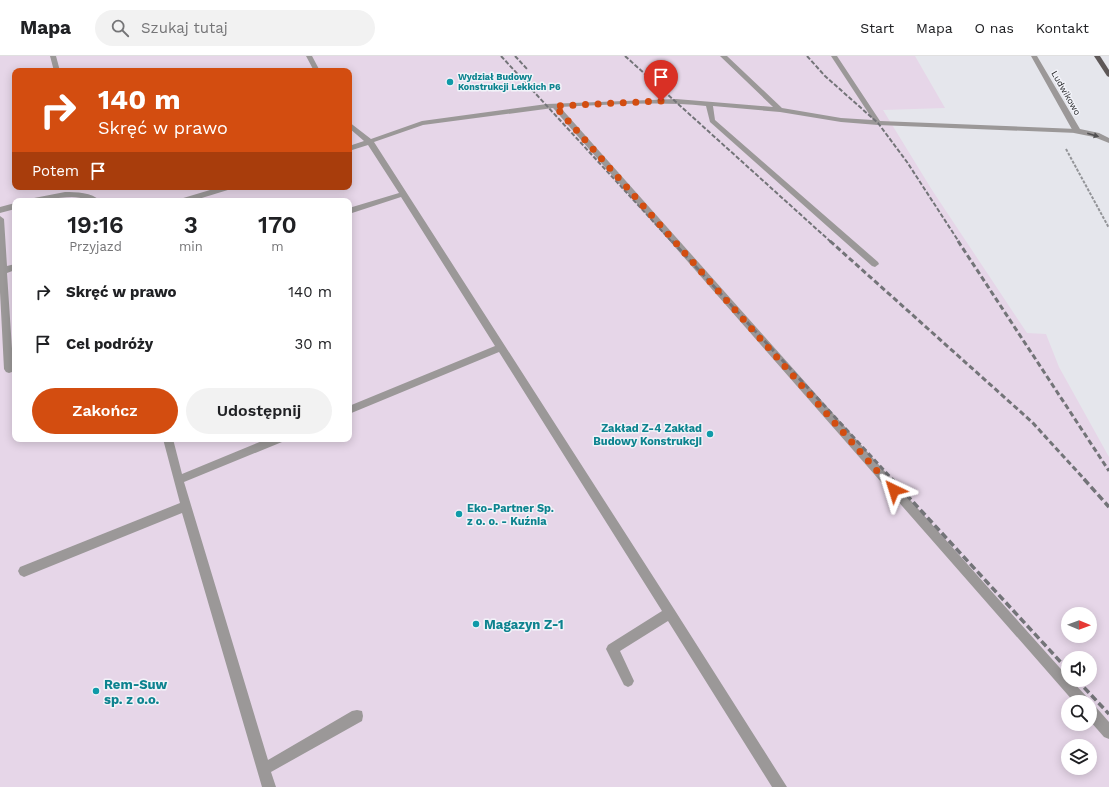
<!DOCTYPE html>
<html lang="pl">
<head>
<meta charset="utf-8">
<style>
	body { margin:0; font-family:"Work Sans",sans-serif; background:#f2f2f2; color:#202124; height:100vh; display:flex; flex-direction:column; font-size:15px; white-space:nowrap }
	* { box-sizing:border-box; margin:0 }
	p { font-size:13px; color:#757577 }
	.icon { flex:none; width:22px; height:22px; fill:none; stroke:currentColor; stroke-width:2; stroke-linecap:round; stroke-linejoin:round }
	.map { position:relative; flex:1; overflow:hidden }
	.drawer { position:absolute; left:12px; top:142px; width:340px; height:244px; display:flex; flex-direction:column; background:#fff; border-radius:8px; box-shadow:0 2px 10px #0003 }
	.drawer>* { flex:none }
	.top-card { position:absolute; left:12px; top:12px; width:340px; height:122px; border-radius:8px; box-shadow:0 2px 10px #0003; background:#d34d10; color:#fff; overflow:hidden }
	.needle { width:26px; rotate:91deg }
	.fabs { position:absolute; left:1061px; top:551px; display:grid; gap:8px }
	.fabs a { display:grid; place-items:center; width:36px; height:36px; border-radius:50%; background:#fff; box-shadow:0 2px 10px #0003; font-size:20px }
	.pin { position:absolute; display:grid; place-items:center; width:34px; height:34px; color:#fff; margin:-41px -17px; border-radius:50% 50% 50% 0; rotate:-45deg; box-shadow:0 0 4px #0007 }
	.pin .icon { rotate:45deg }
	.me { position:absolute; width:44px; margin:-22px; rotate:319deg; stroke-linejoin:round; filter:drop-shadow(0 0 3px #0008) }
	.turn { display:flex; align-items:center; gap:14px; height:84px; padding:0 20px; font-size:18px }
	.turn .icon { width:52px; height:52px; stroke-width:2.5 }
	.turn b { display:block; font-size:28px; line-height:34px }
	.then { display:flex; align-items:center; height:38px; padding:0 20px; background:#0003; gap:8px; font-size:15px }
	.eta { display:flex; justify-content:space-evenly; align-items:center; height:68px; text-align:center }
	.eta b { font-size:24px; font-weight:600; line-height:28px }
	.primary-button { display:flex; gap:8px; margin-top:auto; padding:8px 20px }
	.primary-button a { flex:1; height:46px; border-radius:24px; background:#d34d10; color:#fff; font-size:16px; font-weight:600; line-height:46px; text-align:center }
	.primary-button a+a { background:#f2f2f2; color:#202124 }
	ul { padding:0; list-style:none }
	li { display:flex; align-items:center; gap:12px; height:52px; padding:0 20px }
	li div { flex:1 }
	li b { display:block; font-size:15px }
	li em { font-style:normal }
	header { display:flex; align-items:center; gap:24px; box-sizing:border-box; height:56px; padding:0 20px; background:#fff; border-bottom:1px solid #e0e0e0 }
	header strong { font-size:19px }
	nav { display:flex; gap:22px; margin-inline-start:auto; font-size:14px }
	.search { width:280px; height:36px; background:#f2f2f2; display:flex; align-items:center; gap:10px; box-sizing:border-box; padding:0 14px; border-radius:22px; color:#757577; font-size:15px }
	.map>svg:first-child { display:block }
</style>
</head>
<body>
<header>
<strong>Mapa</strong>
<div class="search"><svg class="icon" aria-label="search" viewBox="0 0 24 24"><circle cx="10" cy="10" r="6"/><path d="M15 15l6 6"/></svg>Szukaj tutaj</div>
<nav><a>Start</a><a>Mapa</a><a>O nas</a><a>Kontakt</a></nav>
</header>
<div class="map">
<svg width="1109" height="731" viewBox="0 0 1109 731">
	<rect width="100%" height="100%" fill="#e5e6ec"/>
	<path fill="#e6d6e8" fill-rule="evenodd" d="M 0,0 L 915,0 L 945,52 L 883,54 L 932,134 L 1027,277 L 1046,278 L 1059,311 L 1109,401 L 1109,731 L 0,731 ZM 15,15 L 349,15 L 349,131 L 15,131 ZM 15,145 L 349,145 L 349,383 L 15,383 ZM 1068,558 L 1090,558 L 1090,580 L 1068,580 ZM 1068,602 L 1090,602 L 1090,624 L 1068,624 ZM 1068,646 L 1090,646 L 1090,668 L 1068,668 ZM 1068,690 L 1090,690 L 1090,712 L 1068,712 Z"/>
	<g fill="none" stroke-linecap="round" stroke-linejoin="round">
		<path stroke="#939498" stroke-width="2" stroke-dasharray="3 1.5" stroke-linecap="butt" d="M 1066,93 L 1109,172"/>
		<g fill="#9b9898" fill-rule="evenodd">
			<path d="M 50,0 L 56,0 L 60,15 L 54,15 Z"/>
			<path d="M 306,0 L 312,0 L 320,15 L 314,15 Z"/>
			<path d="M 720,0 L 727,0 L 782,52 L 841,62 L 873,64 L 831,0 L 837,0 L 880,65 L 1077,73 L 1081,75 L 1077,77 L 878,69 L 841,66 L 780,56 L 713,50 L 715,64 L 878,206 L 879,208 L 875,211 L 872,210 L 710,66 L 706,50 C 657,45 609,49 560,51 L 1068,621 L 1068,624 L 1071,624 L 1087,641 L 1088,646 L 1074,646 L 553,52 L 423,69 L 374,86 L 674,553 L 787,731 L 772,731 L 668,565 L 620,595 L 634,625 L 632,629 L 628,631 L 624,629 L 606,593 L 608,589 L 662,555 L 499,296 L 349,358 L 349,350 L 495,290 L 401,141 L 349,158 L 349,152 L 399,137 L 368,89 L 349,95 L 349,90 L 364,85 L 349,72 L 349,66 L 371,83 L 422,65 L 547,48 L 676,43 L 773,51 Z"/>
			<path d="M 220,131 L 232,131 L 231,133 L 192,145 L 179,145 L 180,143 Z"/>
			<path d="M 65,136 C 76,136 92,136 100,145 C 90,145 82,141 72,141 C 57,141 43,145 28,145 L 29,143 Z"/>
			<path d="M 15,147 L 15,153 L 0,157 L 0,151 Z"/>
			<path d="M 0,160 L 4,163 L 7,210 L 15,208 L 15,214 L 7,217 L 13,308 L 15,307 L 15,315 L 9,317 L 6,316 L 4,313 L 0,236 Z"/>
			<path d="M 163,383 L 173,383 L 182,418 L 267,383 L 283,383 L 282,386 L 184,426 L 268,704 L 352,655 L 357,654 L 362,655 L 363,660 L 362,665 L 271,716 L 276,731 L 262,731 L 182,457 L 24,521 L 20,519 L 18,515 L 20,511 L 180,447 Z"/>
			<path d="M 1090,649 L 1095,650 L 1109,666 L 1109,683 L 1104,681 L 1090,665 Z"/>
		</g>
		<path fill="#9b9898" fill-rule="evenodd" d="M 1031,0 L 1037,0 L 1080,73 L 1099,77 L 1109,82 L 1109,87 L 1094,81 L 1074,77 Z"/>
		<path fill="#5e5858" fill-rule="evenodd" d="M 1094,0 L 1100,0 L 1109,14 L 1109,21 L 1107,20 Z"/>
		<g stroke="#737478" stroke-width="2" stroke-dasharray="4.5 2" stroke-linecap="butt">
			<path d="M 501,0 L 672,186"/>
			<path d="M 515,0 L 528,14"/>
			<path d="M 625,0 L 831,186"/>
			<path d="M 807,0 L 825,20 L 878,67 L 907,106 L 959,186"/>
		</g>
		<g stroke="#737478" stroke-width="3" stroke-dasharray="5.5 3" stroke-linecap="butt">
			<path d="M 672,185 L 893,424"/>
			<path d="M 830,185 L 1032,366 L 1085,424"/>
			<path d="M 958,185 L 1109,415"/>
		</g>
		<g stroke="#737478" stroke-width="3.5" stroke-dasharray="7 3.5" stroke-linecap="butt">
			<path d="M 892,423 L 1068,614"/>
			<path d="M 1084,423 L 1109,451"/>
			<path d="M 1077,624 L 1109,658"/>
		</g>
	</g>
	<defs><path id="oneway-solid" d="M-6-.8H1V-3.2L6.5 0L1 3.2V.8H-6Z"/></defs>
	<use fill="#515051" href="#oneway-solid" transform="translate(1093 79) rotate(16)"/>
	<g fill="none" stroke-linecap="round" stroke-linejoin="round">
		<path stroke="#d34d10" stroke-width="7" stroke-dasharray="0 12.6" d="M 661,45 L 555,50 L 894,434"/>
	</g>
	<g fill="#0f9aa8" stroke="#f2f3f9" stroke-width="1.5">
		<circle cx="450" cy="26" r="4"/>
		<circle cx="710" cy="378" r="4"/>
		<circle cx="459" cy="458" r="4"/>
		<circle cx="476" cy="568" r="4"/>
		<circle cx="96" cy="635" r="4"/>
	</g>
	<g text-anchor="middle" stroke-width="3" stroke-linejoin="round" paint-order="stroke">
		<g font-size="9" font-weight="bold" fill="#0d838f" stroke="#f2f3f9" text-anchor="start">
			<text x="458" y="24">Wydział Budowy<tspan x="458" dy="10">Konstrukcji Lekkich P6</tspan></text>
		</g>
		<g font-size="9" fill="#1f2022" stroke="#f2f3f9">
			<text transform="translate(1066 37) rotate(60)" y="3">Ludwikowo</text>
		</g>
		<g font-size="11" font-weight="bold" fill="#0d838f" stroke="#f2f3f9" text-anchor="end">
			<text x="702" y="376">Zakład Z-4 Zakład<tspan x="702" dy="13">Budowy Konstrukcji</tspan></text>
			<text x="467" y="456" text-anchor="start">Eko-Partner Sp.<tspan x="467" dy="13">z o. o. - Kuźnia</tspan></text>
		</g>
		<g font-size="13" font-weight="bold" fill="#0d838f" stroke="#f2f3f9" text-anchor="start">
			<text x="484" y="573">Magazyn Z-1</text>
			<text x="104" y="633">Rem-Suw<tspan x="104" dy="15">sp. z o.o.</tspan></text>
		</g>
	</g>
</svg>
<div class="fabs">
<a><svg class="needle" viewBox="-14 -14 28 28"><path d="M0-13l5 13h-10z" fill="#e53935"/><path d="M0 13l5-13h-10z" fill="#757577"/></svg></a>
<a><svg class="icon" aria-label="sound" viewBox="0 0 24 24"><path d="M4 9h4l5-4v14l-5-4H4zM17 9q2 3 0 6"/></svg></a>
<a><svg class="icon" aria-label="search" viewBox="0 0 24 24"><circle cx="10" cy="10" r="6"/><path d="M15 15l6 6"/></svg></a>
<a><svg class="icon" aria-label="layers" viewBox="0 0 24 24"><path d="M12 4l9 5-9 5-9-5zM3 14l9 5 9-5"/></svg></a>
</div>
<div class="pin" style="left:661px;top:45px;background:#d93025"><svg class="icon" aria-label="arrive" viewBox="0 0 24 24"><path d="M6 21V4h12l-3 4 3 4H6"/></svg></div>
<svg class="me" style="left:894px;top:434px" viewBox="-20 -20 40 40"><path d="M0-17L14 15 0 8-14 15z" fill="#d34d10" stroke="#fff" stroke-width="4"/></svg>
<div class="top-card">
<div class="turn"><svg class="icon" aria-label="right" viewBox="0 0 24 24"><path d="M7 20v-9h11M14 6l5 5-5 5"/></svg><div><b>140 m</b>Skręć w prawo</div></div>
<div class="then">Potem<svg class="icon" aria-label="arrive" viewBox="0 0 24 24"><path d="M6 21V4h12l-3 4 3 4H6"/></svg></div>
</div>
<section class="drawer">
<div class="eta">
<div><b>19:16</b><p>Przyjazd</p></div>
<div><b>3</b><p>min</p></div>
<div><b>170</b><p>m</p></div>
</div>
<ul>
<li><svg class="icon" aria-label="right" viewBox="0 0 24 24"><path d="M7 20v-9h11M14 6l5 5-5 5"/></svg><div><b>Skręć w prawo</b></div><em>140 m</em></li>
<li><svg class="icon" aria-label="arrive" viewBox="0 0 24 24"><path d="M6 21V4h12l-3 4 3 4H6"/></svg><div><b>Cel podróży</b></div><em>30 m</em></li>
</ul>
<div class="primary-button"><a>Zakończ</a><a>Udostępnij</a></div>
</section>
</div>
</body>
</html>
